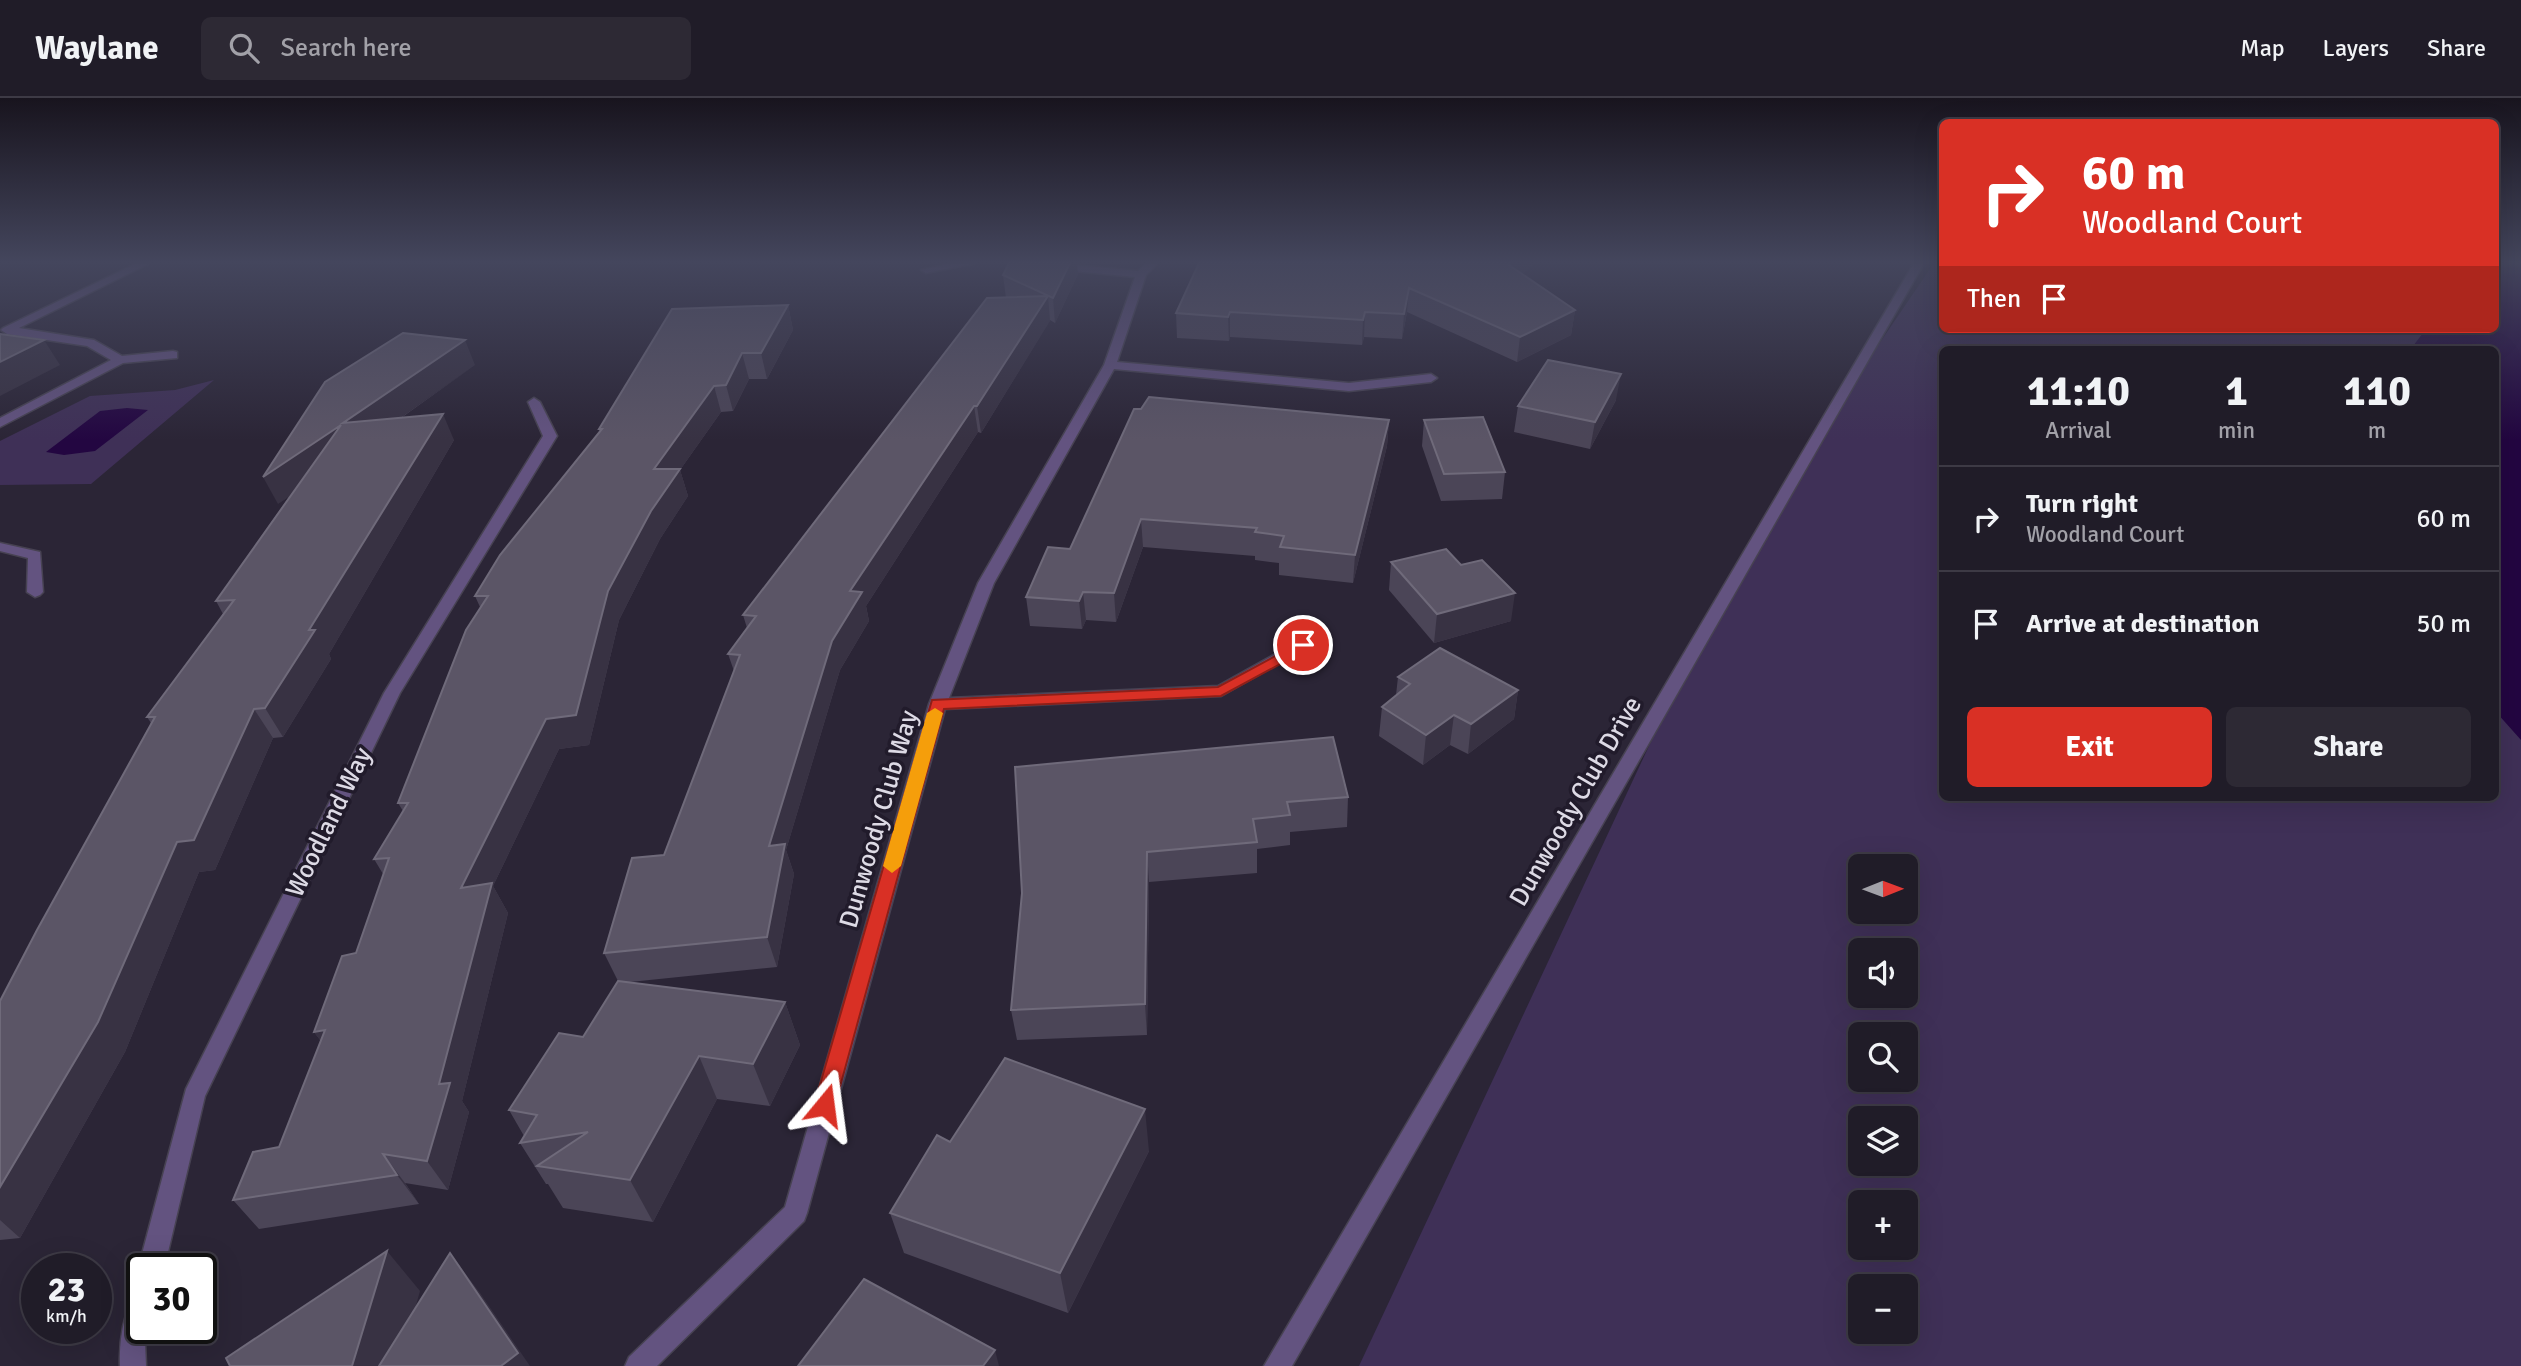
<!DOCTYPE html>
<html lang="en">
<head>
<meta charset="utf-8">
<style>
	body { margin:0; font-family:Signika,sans-serif; background:#2d2934; color:#f1f3f6; height:100vh; display:flex; flex-direction:column; font-size:26px; white-space:nowrap }
	* { box-sizing:border-box; margin:0 }
	p { font-size:23px; color:#a2a1a8 }
	.icon { flex:none; width:38px; height:38px; fill:none; stroke:currentColor; stroke-width:2; stroke-linecap:round; stroke-linejoin:round }
	.map { position:relative; flex:1; overflow:hidden }
	.side { position:absolute; left:1939px; top:248px; width:560px; height:455px; display:flex; flex-direction:column; background:#201c28; border-radius:10px; box-shadow:0 7px 28px #0002,0 0 0 2px #3d3a45 }
	.side>* { flex:none }
	.hud { position:absolute; left:1939px; top:21px; width:560px; height:214px; border-radius:10px; box-shadow:0 7px 28px #0002,0 0 0 2px #3d3a45; background:#d93025; color:#fff; overflow:hidden }
	.needle { width:46px; rotate:89deg }
	.tools { position:absolute; left:1848px; top:756px; display:grid; gap:14px }
	.tools a { display:grid; place-items:center; width:70px; height:70px; border-radius:10px; background:#201c28; box-shadow:0 7px 28px #0002,0 0 0 2px #3d3a45; font-size:35px }
	.speed { position:absolute; left:21px; top:1155px; display:flex; gap:14px; font-size:35px; font-weight:700; text-align:center }
	.speed>* { display:grid; place-content:center; width:91px; height:91px; border-radius:50%; background:#201c28; box-shadow:0 7px 28px #0002,0 0 0 2px #3d3a45; line-height:1 }
	.speed small { font-size:18px; font-weight:400 }
	.speed .limit { border:4px solid #111; border-radius:10px; background:#fff; color:#111 }
	.pin { position:absolute; display:grid; place-items:center; width:60px; height:60px; color:#fff; margin:-30px; border:4px solid #fff; border-radius:50%; box-shadow:0 2px 7px #0007 }
	.me { position:absolute; width:77px; margin:-38px; rotate:16deg; stroke-linejoin:round; filter:drop-shadow(0 0 5px #0008) }
	.turn { display:flex; align-items:center; gap:24px; height:147px; padding:0 28px; font-size:32px }
	.turn .icon { width:91px; height:91px; stroke-width:2.5 }
	.turn b { display:block; font-size:49px; line-height:60px }
	.then { display:flex; align-items:center; height:66px; padding:0 28px; background:#0003; gap:14px; font-size:26px }
	.eta { display:flex; justify-content:space-evenly; align-items:center; height:119px; text-align:center }
	.eta b { font-size:42px; font-weight:700; line-height:49px }
	.primary-button { display:flex; gap:14px; margin-top:auto; padding:14px 28px }
	.primary-button a { flex:1; height:80px; border-radius:10px; background:#d93025; color:#fff; font-size:28px; font-weight:700; line-height:80px; text-align:center }
	.primary-button a+a { background:#2d2934; color:#f1f3f6 }
	ul { padding:0; list-style:none }
	li { display:flex; align-items:center; gap:21px; height:105px; padding:0 28px; border-top:2px solid #3d3a45 }
	li div { flex:1 }
	li b { display:block; font-size:26px }
	li em { font-style:normal }
	header { display:flex; align-items:center; gap:42px; box-sizing:border-box; height:98px; padding:0 35px; background:#201c28; border-bottom:2px solid #3d3a45 }
	header strong { font-size:33px }
	nav { display:flex; gap:38px; margin-inline-start:auto; font-size:24px }
	.search { width:490px; height:63px; background:#2d2934; display:flex; align-items:center; gap:18px; box-sizing:border-box; padding:0 24px; border-radius:10px; color:#a2a1a8; font-size:26px }
	.map>svg:first-child { display:block }
</style>
</head>
<body>
<header>
<strong>Waylane</strong>
<div class="search"><svg class="icon" aria-label="search" viewBox="0 0 24 24"><circle cx="10" cy="10" r="6"/><path d="M15 15l6 6"/></svg>Search here</div>
<nav><a>Map</a><a>Layers</a><a>Share</a></nav>
</header>
<div class="map">
<svg width="2521" height="1268" viewBox="0 0 2521 1268">
	<rect width="100%" height="100%" fill="#2b2536"/>
	<g fill="#3f3057" fill-rule="evenodd">
		<path d="M 1934,165 L 1942,165 L 1942,231 L 2496,231 L 2496,165 L 2521,165 L 2521,1268 L 1359,1268 L 1699,541 L 1849,290 ZM 1942,252 L 2496,252 L 2496,700 L 1942,700 ZM 1860,768 L 1906,768 L 1906,814 L 1860,814 ZM 1860,852 L 1906,852 L 1906,898 L 1860,898 ZM 1860,936 L 1906,936 L 1906,982 L 1860,982 ZM 1860,1020 L 1906,1020 L 1906,1066 L 1860,1066 ZM 1860,1104 L 1906,1104 L 1906,1150 L 1860,1150 ZM 1860,1188 L 1906,1188 L 1906,1234 L 1860,1234 Z"/>
		<path d="M 214,282 L 91,386 L 0,387 L 0,343 L 90,298 L 175,292 Z"/>
	</g>
	<g fill="#230641">
		<path d="M 2496,165 L 2521,165 L 2521,642 L 2496,614 L 2496,252 L 2410,252 L 2426,231 L 2496,231 Z"/>
		<path d="M 127,310 L 148,312 L 95,353 L 64,357 L 46,354 L 100,313 Z"/>
	</g>
	<g fill="none" stroke-linecap="round" stroke-linejoin="round">
		<defs>
			<g id="minor">
				<path d="M 137,165 L 150,165 L 19,230 L 94,242 L 122,258 L 173,253 L 177,254 L 177,260 L 123,265 L 0,329 L 0,320 L 111,262 L 87,248 L 7,236 L 1,232 L 3,230 Z"/>
				<path d="M 951,165 L 976,165 L 926,175 L 921,172 Z"/>
				<path d="M 1018,165 L 1056,165 L 1138,173 L 1147,165 L 1158,165 L 1146,177 L 1117,264 L 1349,285 L 1431,276 L 1437,280 L 1431,284 L 1349,293 L 1114,271 L 994,485 L 949,600 L 1218,588 L 1297,544 L 1303,542 L 1311,547 L 1221,598 L 945,611 L 807,1115 L 804,1123 L 657,1268 L 625,1268 L 629,1259 L 785,1109 L 929,606 L 978,485 L 1104,267 L 1135,179 L 1023,168 Z"/>
				<path d="M 1914,165 L 1924,165 L 1292,1268 L 1264,1268 Z"/>
				<path d="M 534,300 L 540,304 L 557,338 L 400,595 L 205,998 L 164,1171 L 142,1171 L 142,1179 L 138,1171 L 186,991 L 384,595 L 543,338 L 528,304 Z"/>
				<path d="M 0,445 L 40,454 L 43,494 L 40,497 L 35,499 L 27,494 L 28,460 L 0,453 Z"/>
				<path d="M 142,1194 L 142,1230 L 149,1230 L 145,1244 L 146,1268 L 120,1268 C 119,1243 123,1220 133,1197 Z"/>
			</g>
		</defs>
		<use href="#minor" stroke="#474252" stroke-width="3"/>
		<use href="#minor" fill="#635380" fill-rule="evenodd"/>
	</g>
	<g fill="#4b4557">
		<path d="M 1535,165 L 1522,176 L 1575,212 L 1571,237 L 1517,264 L 1407,214 L 1402,241 L 1364,239 L 1362,247 L 1230,239 L 1229,243 L 1177,240 L 1176,215 Z"/>
		<path d="M 1078,176 L 1055,225 L 1050,222 L 981,335 L 978,334 L 866,508 L 869,523 L 840,572 L 786,752 L 794,776 L 777,869 L 630,884 L 785,904 L 800,947 L 770,1008 L 717,1001 L 653,1124 L 563,1110 L 548,1086 L 546,1086 L 520,1045 L 524,1038 L 509,1012 L 583,939 L 618,883 L 604,855 L 664,757 L 734,573 L 728,556 L 747,530 L 743,517 L 1006,200 L 1003,177 Z"/>
		<path d="M 788,207 L 793,232 L 767,281 L 749,281 L 733,313 L 721,314 L 680,372 L 688,398 L 660,441 L 619,522 L 589,647 L 559,651 L 493,788 L 508,815 L 462,1003 L 469,1014 L 448,1092 L 405,1085 L 419,1106 L 259,1131 L 233,1102 L 279,1049 L 321,943 L 314,934 L 356,855 L 383,776 L 374,761 L 403,713 L 398,705 L 480,509 L 475,498 L 600,334 L 599,331 Z"/>
		<path d="M 475,267 L 401,320 L 454,342 L 329,556 L 331,561 L 283,639 L 273,640 L 215,772 L 199,774 L 125,954 L 20,1140 L 0,1142 L 0,903 L 151,625 L 147,619 L 223,516 L 216,503 L 291,396 L 278,406 Z"/>
		<path d="M 1616,302 L 1590,351 L 1514,334 L 1518,308 Z"/>
		<path d="M 1134,311 L 1389,322 L 1387,348 L 1353,485 L 1279,477 L 1279,465 L 1255,462 L 1255,458 L 1143,449 L 1116,524 L 1086,522 L 1082,531 L 1030,528 L 1026,499 L 1070,451 Z"/>
		<path d="M 1424,322 L 1505,374 L 1502,401 L 1441,403 L 1422,348 Z"/>
		<path d="M 1391,464 L 1461,467 L 1511,523 L 1434,545 L 1389,492 Z"/>
		<path d="M 1398,579 L 1518,592 L 1514,621 L 1468,656 L 1450,647 L 1423,667 L 1379,638 L 1382,609 L 1396,597 Z"/>
		<path d="M 1015,669 L 1348,699 L 1347,729 L 1290,734 L 1290,747 L 1257,751 L 1257,775 L 1149,784 L 1147,937 L 1017,942 L 1011,912 L 1022,795 Z"/>
		<path d="M 950,1044 L 1149,1053 L 1068,1215 L 904,1155 L 890,1115 Z"/>
	</g>
	<g fill="#383243">
		<path d="M 1070,165 L 1077,165 L 1078,176 L 1055,225 L 1053,200 Z"/>
		<path d="M 1511,165 L 1535,165 L 1506,191 L 1509,167 Z"/>
		<path d="M 1409,190 L 1407,214 L 1402,241 L 1404,216 Z"/>
		<path d="M 1048,198 L 1050,223 L 981,335 L 977,308 Z"/>
		<path d="M 788,207 L 793,232 L 767,281 L 761,255 Z"/>
		<path d="M 1575,212 L 1571,237 L 1517,264 L 1520,239 Z"/>
		<path d="M 1230,214 L 1230,239 L 1229,243 L 1228,219 Z"/>
		<path d="M 1365,214 L 1364,239 L 1362,247 L 1363,222 Z"/>
		<path d="M 44,242 L 60,267 L 0,298 L 0,264 Z"/>
		<path d="M 465,242 L 475,267 L 356,351 L 343,325 Z"/>
		<path d="M 742,255 L 749,281 L 733,313 L 726,287 Z"/>
		<path d="M 1621,276 L 1616,302 L 1590,351 L 1595,324 Z"/>
		<path d="M 714,288 L 721,314 L 680,372 L 688,398 L 660,441 L 619,522 L 589,647 L 559,651 L 493,788 L 508,815 L 462,1003 L 469,1014 L 448,1092 L 427,1063 L 439,986 L 461,790 L 608,493 L 654,371 Z"/>
		<path d="M 974,308 L 978,334 L 866,508 L 869,523 L 840,572 L 786,752 L 794,776 L 777,869 L 767,839 L 769,748 L 832,543 L 850,493 Z"/>
		<path d="M 443,316 L 454,342 L 329,556 L 331,561 L 283,639 L 265,610 L 309,532 Z"/>
		<path d="M 1389,322 L 1387,348 L 1353,485 L 1355,457 Z"/>
		<path d="M 341,327 L 354,353 L 278,406 L 263,379 Z"/>
		<path d="M 1141,421 L 1143,449 L 1116,524 L 1114,495 Z"/>
		<path d="M 1083,494 L 1086,522 L 1082,531 L 1079,503 Z"/>
		<path d="M 1515,495 L 1511,523 L 1434,545 L 1437,516 Z"/>
		<path d="M 1518,592 L 1514,621 L 1468,656 L 1471,626 Z"/>
		<path d="M 254,611 L 273,640 L 215,772 L 199,774 L 125,954 L 20,1140 L 0,1122 L 0,1089 L 177,744 Z"/>
		<path d="M 1454,617 L 1450,647 L 1423,667 L 1426,637 Z"/>
		<path d="M 1147,754 L 1149,784 L 1147,937 L 1145,906 Z"/>
		<path d="M 785,904 L 800,947 L 770,1008 L 753,966 Z"/>
		<path d="M 325,932 L 336,964 L 314,934 Z"/>
		<path d="M 699,958 L 717,1001 L 653,1124 L 630,1082 Z"/>
		<path d="M 1145,1011 L 1149,1053 L 1068,1215 L 1060,1175 Z"/>
		<path d="M 383,1056 L 405,1085 L 419,1106 L 397,1077 Z"/>
		<path d="M 387,1153 L 420,1193 L 399,1268 L 352,1268 Z"/>
		<path d="M 450,1155 L 480,1195 L 530,1268 L 501,1268 Z"/>
		<path d="M 995,1252 L 999,1268 L 983,1268 Z"/>
	</g>
	<g fill="#5b5566" stroke="#6f6a7a" stroke-width="2">
		<path d="M 1009,165 L 1070,165 L 1053,200 L 1003,177 Z"/>
		<path d="M 1199,165 L 1511,165 L 1509,167 L 1575,212 L 1520,239 L 1409,190 L 1404,216 L 1365,214 L 1363,222 L 1230,214 L 1228,219 L 1176,215 Z"/>
		<path d="M 1048,198 L 977,308 L 974,308 L 850,493 L 862,494 L 832,543 L 769,748 L 785,746 L 767,839 L 604,855 L 632,760 L 664,757 L 740,557 L 728,556 L 756,518 L 743,517 L 987,200 Z"/>
		<path d="M 788,207 L 761,255 L 742,255 L 726,287 L 714,288 L 654,371 L 680,371 L 651,413 L 608,493 L 576,617 L 546,621 L 461,790 L 492,785 L 439,986 L 450,985 L 427,1063 L 383,1056 L 397,1077 L 233,1102 L 253,1054 L 279,1049 L 325,932 L 314,934 L 342,858 L 356,855 L 389,760 L 374,761 L 408,705 L 398,705 L 466,532 L 488,498 L 475,498 L 500,457 L 602,331 L 599,331 L 672,211 Z"/>
		<path d="M 403,235 L 465,242 L 343,325 L 443,316 L 309,532 L 315,532 L 265,610 L 254,611 L 194,742 L 177,744 L 98,924 L 0,1089 L 0,903 L 37,832 L 155,619 L 147,619 L 234,502 L 216,503 L 341,327 L 263,379 L 325,284 Z"/>
		<path d="M 0,236 L 44,242 L 0,264 Z"/>
		<path d="M 1548,262 L 1621,276 L 1595,324 L 1518,308 Z"/>
		<path d="M 1149,299 L 1389,322 L 1355,457 L 1280,449 L 1284,438 L 1255,434 L 1257,430 L 1141,421 L 1114,495 L 1083,494 L 1079,503 L 1026,499 L 1048,449 L 1070,451 L 1134,311 L 1141,311 Z"/>
		<path d="M 1483,319 L 1505,374 L 1444,376 L 1424,322 Z"/>
		<path d="M 1446,451 L 1461,467 L 1482,462 L 1515,495 L 1437,516 L 1391,464 Z"/>
		<path d="M 1440,550 L 1518,592 L 1471,626 L 1454,617 L 1426,637 L 1382,609 L 1410,586 L 1398,579 Z"/>
		<path d="M 1333,639 L 1348,699 L 1287,704 L 1290,717 L 1253,721 L 1257,744 L 1147,754 L 1145,906 L 1011,912 L 1022,795 L 1015,669 Z"/>
		<path d="M 618,883 L 785,904 L 753,966 L 699,958 L 630,1082 L 537,1068 L 588,1034 L 520,1045 L 537,1017 L 509,1012 L 559,935 L 583,939 Z"/>
		<path d="M 1005,960 L 1145,1011 L 1060,1175 L 890,1115 L 937,1037 L 950,1044 Z"/>
		<path d="M 387,1153 L 352,1268 L 230,1268 L 226,1260 Z"/>
		<path d="M 450,1155 L 518,1255 L 501,1268 L 379,1268 Z"/>
		<path d="M 864,1181 L 995,1252 L 983,1268 L 798,1268 Z"/>
	</g>
	<linearGradient id="sky" x2="0" y2="1"><stop stop-color="#18141e"/><stop offset="0.48" stop-color="#44465d"/><stop offset="1" stop-color="#44465d" stop-opacity="0"/></linearGradient>
	<rect width="2521" height="342" fill="url(#sky)"/>
	<path fill="#d93025" stroke="#8d1f18" stroke-width="2" d="M 1303,543 L 1308,544 L 1308,551 L 1221,598 L 944,611 L 835,1007 L 832,1014 L 825,1016 L 817,1014 L 814,1007 L 932,602 L 1218,589 Z"/>
	<path fill="#f59e0b" d="M 935,610 L 943,615 L 901,768 L 892,775 L 883,768 L 927,615 Z"/>
	<g text-anchor="middle" stroke-width="7" stroke-linejoin="round" paint-order="stroke">
		<g font-size="26" fill="#dddae5" stroke="#211b2b">
			<text transform="translate(1575 703) rotate(-60)" y="9">Dunwoody Club Drive</text>
			<text transform="translate(878 721) rotate(-74)" y="9">Dunwoody Club Way</text>
			<text transform="translate(328 724) rotate(-64)" y="9">Woodland Way</text>
		</g>
	</g>
</svg>
<div class="tools">
<a><svg class="needle" viewBox="-14 -14 28 28"><path d="M0-13l5 13h-10z" fill="#e53935"/><path d="M0 13l5-13h-10z" fill="#a2a1a8"/></svg></a>
<a><svg class="icon" aria-label="sound" viewBox="0 0 24 24"><path d="M4 9h4l5-4v14l-5-4H4zM17 9q2 3 0 6"/></svg></a>
<a><svg class="icon" aria-label="search" viewBox="0 0 24 24"><circle cx="10" cy="10" r="6"/><path d="M15 15l6 6"/></svg></a>
<a><svg class="icon" aria-label="layers" viewBox="0 0 24 24"><path d="M12 4l9 5-9 5-9-5zM3 14l9 5 9-5"/></svg></a>
<a>+</a>
<a>−</a>
</div>
<div class="speed"><div>23<small>km/h</small></div><div class="limit">30</div></div>
<div class="pin" style="left:1303px;top:547px;background:#d93025"><svg class="icon" aria-label="arrive" viewBox="0 0 24 24"><path d="M6 21V4h12l-3 4 3 4H6"/></svg></div>
<svg class="me" style="left:825px;top:1007px" viewBox="-20 -20 40 40"><path d="M0-17L14 15 0 8-14 15z" fill="#d93025" stroke="#fff" stroke-width="4"/></svg>
<div class="hud">
<div class="turn"><svg class="icon" aria-label="right" viewBox="0 0 24 24"><path d="M7 20v-9h11M14 6l5 5-5 5"/></svg><div><b>60 m</b>Woodland Court</div></div>
<div class="then">Then<svg class="icon" aria-label="arrive" viewBox="0 0 24 24"><path d="M6 21V4h12l-3 4 3 4H6"/></svg></div>
</div>
<section class="side">
<div class="eta">
<div><b>11:10</b><p>Arrival</p></div>
<div><b>1</b><p>min</p></div>
<div><b>110</b><p>m</p></div>
</div>
<ul>
<li><svg class="icon" aria-label="right" viewBox="0 0 24 24"><path d="M7 20v-9h11M14 6l5 5-5 5"/></svg><div><b>Turn right</b><p>Woodland Court</p></div><em>60 m</em></li>
<li><svg class="icon" aria-label="arrive" viewBox="0 0 24 24"><path d="M6 21V4h12l-3 4 3 4H6"/></svg><div><b>Arrive at destination</b></div><em>50 m</em></li>
</ul>
<div class="primary-button"><a>Exit</a><a>Share</a></div>
</section>
</div>
</body>
</html>
